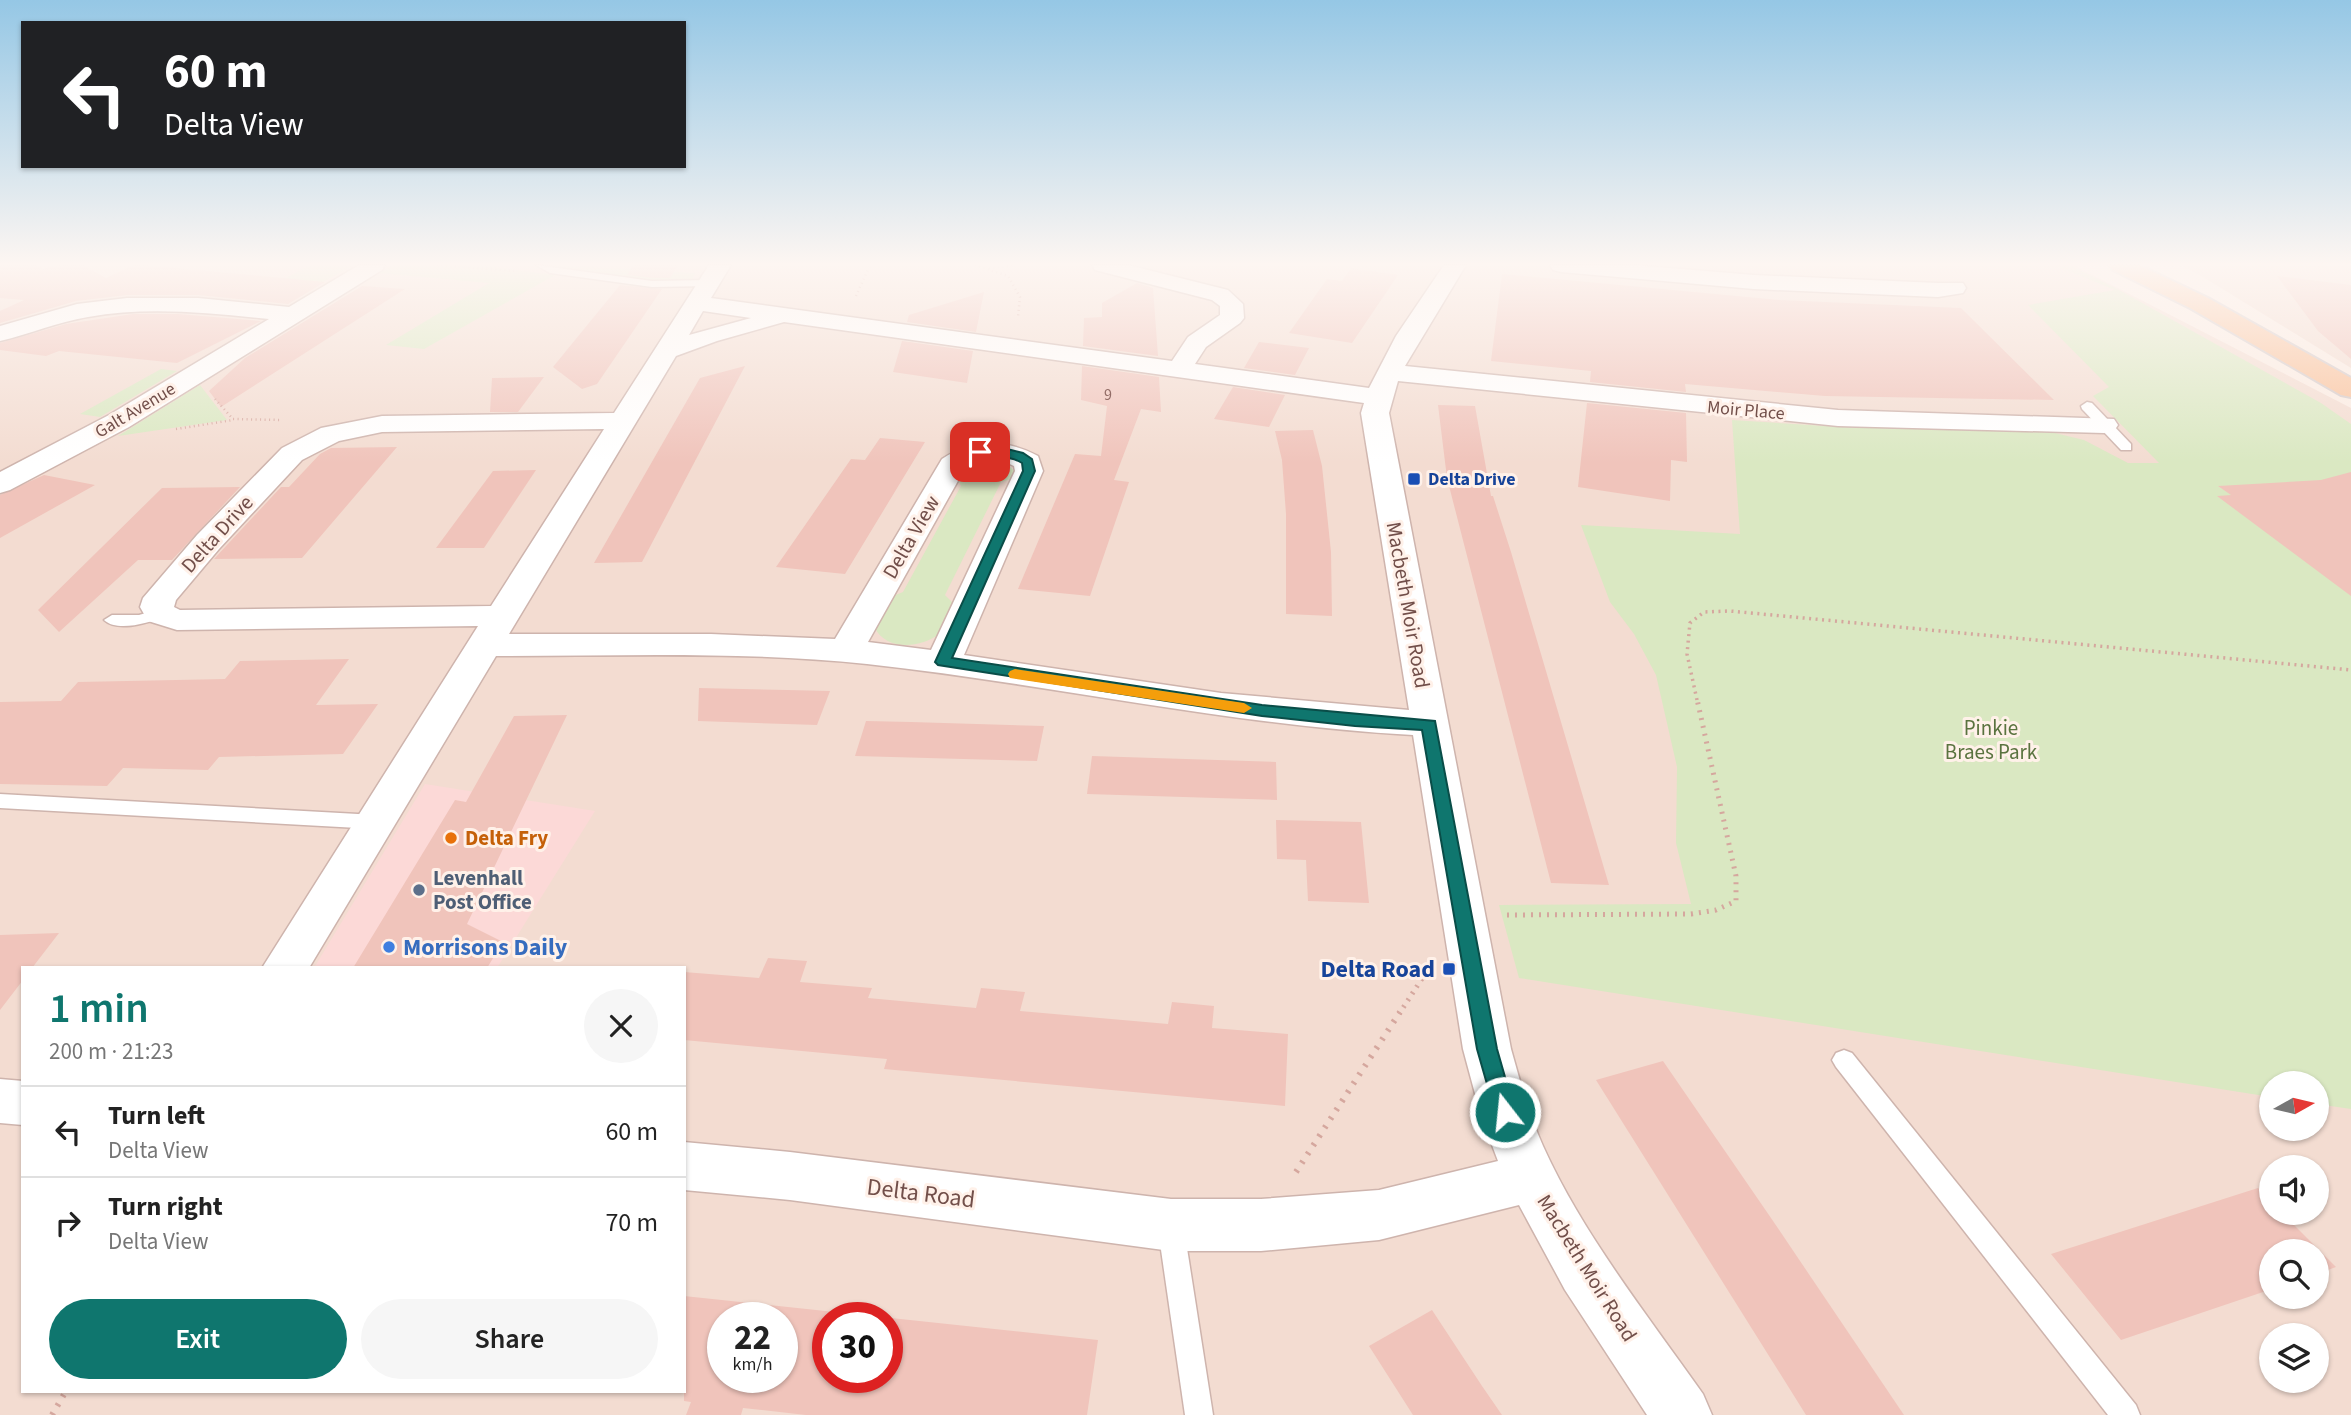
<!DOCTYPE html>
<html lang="en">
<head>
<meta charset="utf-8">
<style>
	body { margin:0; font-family:"Source Sans 3",sans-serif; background:#f6f6f6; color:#222; height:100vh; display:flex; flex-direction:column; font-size:26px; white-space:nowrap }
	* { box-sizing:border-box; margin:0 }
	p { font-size:23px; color:#767676 }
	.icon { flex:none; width:38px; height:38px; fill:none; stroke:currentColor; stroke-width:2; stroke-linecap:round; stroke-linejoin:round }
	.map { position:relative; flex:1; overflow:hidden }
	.side { position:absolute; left:21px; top:966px; width:665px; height:427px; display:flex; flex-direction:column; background:#fff; border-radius:0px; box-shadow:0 2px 5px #0004 }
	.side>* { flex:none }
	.top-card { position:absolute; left:21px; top:21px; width:665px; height:147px; border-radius:0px; box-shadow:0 2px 5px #0004; background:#202124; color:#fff; overflow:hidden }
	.needle { width:46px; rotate:82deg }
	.buttons { position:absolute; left:2259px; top:1071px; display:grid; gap:14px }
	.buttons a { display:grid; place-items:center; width:70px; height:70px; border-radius:50%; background:#fff; box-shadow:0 2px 5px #0004; font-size:35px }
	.speed { position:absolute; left:707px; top:1302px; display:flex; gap:14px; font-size:35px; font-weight:700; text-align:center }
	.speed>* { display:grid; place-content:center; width:91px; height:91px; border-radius:50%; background:#fff; box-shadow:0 2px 5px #0004; line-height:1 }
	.speed small { font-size:18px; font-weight:400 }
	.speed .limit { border:10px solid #d22; background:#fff; color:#111 }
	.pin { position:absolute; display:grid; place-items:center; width:60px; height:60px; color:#fff; margin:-30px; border-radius:14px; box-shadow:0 4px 10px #0006 }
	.me { position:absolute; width:77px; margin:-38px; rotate:344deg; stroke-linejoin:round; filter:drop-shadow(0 0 5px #0008) }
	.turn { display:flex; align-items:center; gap:24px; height:147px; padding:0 28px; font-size:32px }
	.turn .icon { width:91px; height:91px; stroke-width:2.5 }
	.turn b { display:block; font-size:49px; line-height:60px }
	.round { display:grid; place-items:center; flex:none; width:74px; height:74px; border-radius:37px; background:#f6f6f6 }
	.summary { display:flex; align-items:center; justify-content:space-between; height:119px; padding:0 28px }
	h1 { font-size:42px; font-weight:600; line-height:52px; color:#0f766e }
	.button { display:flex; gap:14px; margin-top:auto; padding:14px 28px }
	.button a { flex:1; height:80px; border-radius:42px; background:#0f766e; color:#fff; font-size:28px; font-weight:600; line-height:80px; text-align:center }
	.button a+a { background:#f6f6f6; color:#222 }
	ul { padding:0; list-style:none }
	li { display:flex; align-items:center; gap:21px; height:91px; padding:0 28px; border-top:2px solid #e0e0e0 }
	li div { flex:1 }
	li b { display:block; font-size:26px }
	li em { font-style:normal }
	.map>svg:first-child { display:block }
</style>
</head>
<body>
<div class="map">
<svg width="2351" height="1415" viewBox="0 0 2351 1415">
	<rect width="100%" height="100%" fill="#fbece3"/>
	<g fill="#f3dcd1" fill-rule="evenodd">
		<path d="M 0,265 L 2073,265 L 2351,408 L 2351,1415 L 0,1415 ZM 23,968 L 684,968 L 684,1391 L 23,1391 ZM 2272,1083 L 2317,1083 L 2317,1129 L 2272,1129 ZM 2272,1167 L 2317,1167 L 2317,1213 L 2272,1213 ZM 2272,1251 L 2317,1251 L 2317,1297 L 2272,1297 ZM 723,1318 L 782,1318 L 782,1377 L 723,1377 ZM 828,1318 L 887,1318 L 887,1377 L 828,1377 ZM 2272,1335 L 2317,1335 L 2317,1381 L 2272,1381 Z"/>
		<path d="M 2181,265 L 2351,265 L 2351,368 L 2203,277 Z"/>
	</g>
	<path fill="#fcd9d7" d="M 425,784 L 595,811 L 497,968 L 314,968 Z"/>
	<g fill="#dae8c2">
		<path d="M 310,265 L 353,265 C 320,284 286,306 246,299 Z"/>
		<path d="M 393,265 L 496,265 L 493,267 L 555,275 L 424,349 L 386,345 L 489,283 L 378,273 Z"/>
		<path d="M 553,265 L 696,273 L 691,280 L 650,280 L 557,268 Z"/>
		<path d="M 2054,265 L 2070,265 L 2119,290 L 2321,403 L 2351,424 L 2351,1109 L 2317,1104 L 2317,1083 L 2272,1083 L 2271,1097 L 1519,978 L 1499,905 L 1691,904 L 1676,843 L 1677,767 L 1656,675 L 1634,634 L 1610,602 L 1581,525 L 1740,534 L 1732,420 L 1841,427 L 2051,432 L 2084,440 L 2128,463 L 2159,463 L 2093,396 L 2109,387 L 2028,305 L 2115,290 Z"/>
		<path d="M 161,369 L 177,371 L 100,417 L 80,414 Z"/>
		<path d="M 200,385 L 227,420 L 118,436 Z"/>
		<path d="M 981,461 C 994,461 1007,461 1015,472 L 1015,478 L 1001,482 L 945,595 L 954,604 C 950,614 947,626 939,634 C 921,648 886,651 875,628 L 888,598 L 903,592 L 961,486 L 955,474 L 970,464 Z"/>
	</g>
	<g fill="#f0c4bb" fill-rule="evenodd">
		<path d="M 0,265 L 37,265 L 43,269 L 58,265 L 83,265 L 106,278 L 133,265 L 144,265 L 325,282 L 288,304 L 198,295 L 127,295 L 76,301 L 0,323 L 0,311 L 24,300 L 0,298 Z"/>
		<path d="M 634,265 L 678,265 L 670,278 L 652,278 L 627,275 Z"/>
		<path d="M 1351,268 L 1398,275 L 1352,343 L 1289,333 L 1327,279 L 1342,281 Z"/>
		<path d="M 1502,274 L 1779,300 L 1961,308 L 2054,400 L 1825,396 L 1685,384 L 1686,392 L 1590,382 L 1591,371 L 1491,361 Z"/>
		<path d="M 2277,276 L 2351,285 L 2351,359 L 2318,331 Z"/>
		<path d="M 1137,283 L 1153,288 L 1158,356 L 1083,346 L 1084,318 L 1102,317 L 1102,303 Z"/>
		<path d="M 620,285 L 662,289 L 597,384 L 582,389 L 553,367 Z"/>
		<path d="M 362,286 L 405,289 L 221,407 L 209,391 L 245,358 Z"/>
		<path d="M 984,292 L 976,332 L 907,322 L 909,315 Z"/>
		<path d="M 133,314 L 178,314 L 261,321 L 177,363 L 59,351 L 46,356 L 0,350 L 0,343 L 66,324 Z"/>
		<path d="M 902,341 L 973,351 L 967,383 L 893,372 Z"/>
		<path d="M 1259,342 L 1309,348 L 1295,375 L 1244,368 Z"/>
		<path d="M 745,366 L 642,562 L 594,563 L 700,378 Z"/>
		<path d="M 1082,366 L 1159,377 L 1161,412 L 1141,409 L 1114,480 L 1129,482 L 1090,596 L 1018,589 L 1075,454 L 1101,456 L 1107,406 L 1081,400 Z"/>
		<path d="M 544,377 L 518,412 L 490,412 L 492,378 Z"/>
		<path d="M 1233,387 L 1285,395 L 1269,427 L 1214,419 Z"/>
		<path d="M 1587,403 L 1686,413 L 1687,462 L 1671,460 L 1670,501 L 1578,487 Z"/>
		<path d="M 1438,405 L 1475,406 L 1491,496 L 1493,496 L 1511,552 L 1609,885 L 1551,883 L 1447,478 Z"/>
		<path d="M 1313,430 L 1322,466 L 1331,552 L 1332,616 L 1286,614 L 1286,514 L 1282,460 L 1275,431 Z"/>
		<path d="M 880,438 L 925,442 L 845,574 L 776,567 L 851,459 L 865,460 Z"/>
		<path d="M 397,447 L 302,558 L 214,559 L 281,487 L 289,487 L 320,454 L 331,448 Z"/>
		<path d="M 536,470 L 484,548 L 436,548 L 493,471 Z"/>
		<path d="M 2351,472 L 2351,596 L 2217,496 L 2231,495 L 2218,486 L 2321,480 Z"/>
		<path d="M 44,475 L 95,485 L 0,538 L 0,495 Z"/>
		<path d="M 240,487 L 172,560 L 138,560 L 59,632 L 38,610 L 162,488 Z"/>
		<path d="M 349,659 L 316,705 L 378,704 L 343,754 L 219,757 L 208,770 L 123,768 L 107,786 L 0,784 L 0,702 L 61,701 L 78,682 L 225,679 L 240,661 Z"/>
		<path d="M 699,688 L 787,690 L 830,691 L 817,725 L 698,721 Z"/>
		<path d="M 567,715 L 467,924 L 503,942 L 487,968 L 353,968 L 455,800 L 466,802 L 514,716 Z"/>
		<path d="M 866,721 L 911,722 L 1044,726 L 1037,761 L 855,756 Z"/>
		<path d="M 1092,756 L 1276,762 L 1277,800 L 1087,794 Z"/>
		<path d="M 1276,820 L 1361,822 L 1369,903 L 1308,901 L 1306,860 L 1277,859 Z"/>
		<path d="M 59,933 L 32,968 L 23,968 L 23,980 L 0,1010 L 0,935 Z"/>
		<path d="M 768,958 L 807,961 L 800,982 L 872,988 L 868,998 L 976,1008 L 981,988 L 1025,992 L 1020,1011 L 1168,1024 L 1172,1002 L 1214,1006 L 1212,1028 L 1288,1034 L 1285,1106 L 884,1069 L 887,1059 L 684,1040 L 684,972 L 759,978 Z"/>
		<path d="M 1663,1061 L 1771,1218 L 1904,1415 L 1806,1415 L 1596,1080 Z"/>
		<path d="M 2258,1188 L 2272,1202 L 2272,1213 L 2282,1213 L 2336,1267 L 2317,1274 L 2317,1251 L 2272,1251 L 2272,1289 L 2121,1340 L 2051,1254 Z"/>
		<path d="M 684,1296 L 1098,1340 L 1087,1415 L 806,1415 L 743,1408 L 741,1415 L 686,1415 L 691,1402 L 684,1401 ZM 723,1318 L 782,1318 L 782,1377 L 723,1377 ZM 828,1318 L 887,1318 L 887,1377 L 828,1377 Z"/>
		<path d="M 1432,1310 L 1482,1386 L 1502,1415 L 1413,1415 L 1369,1346 Z"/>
	</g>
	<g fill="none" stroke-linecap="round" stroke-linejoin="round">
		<defs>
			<g id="service">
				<path d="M 536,265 L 652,281 L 709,280 L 714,283 L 709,286 L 652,287 L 550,273 Z"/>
				<path d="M 2087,402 L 2092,403 L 2131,444 L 2131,450 L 2121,450 L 2082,409 L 2081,406 Z"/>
				<path d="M 160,609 L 166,611 L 168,614 L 166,617 C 149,622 118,633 104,620 L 112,615 L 139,615 Z"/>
				<path d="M 0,794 L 376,815 L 383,817 L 386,822 L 383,827 L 376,829 L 0,808 Z"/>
				<path d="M 1844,1050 L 1852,1053 L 2136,1405 L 2140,1415 L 2108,1415 L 1836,1067 L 1832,1060 L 1836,1053 Z"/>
				<path d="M 1171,1217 L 1180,1220 L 1184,1229 L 1213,1415 L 1185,1415 L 1158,1229 L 1162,1220 Z"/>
			</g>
			<g id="minor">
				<path d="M 359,265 L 385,265 L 382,270 L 129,427 L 10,490 L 0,493 L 0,472 L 109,415 L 269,319 C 209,313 148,306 88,317 C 57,322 30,334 0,341 L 0,326 L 77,304 L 127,298 L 198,298 L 289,307 Z"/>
				<path d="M 709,265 L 731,265 L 711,298 L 1172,361 L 1188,337 L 1220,315 L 1220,306 L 1212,300 L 1095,270 L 1092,265 L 1128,265 L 1228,290 L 1243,304 L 1244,318 L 1240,323 L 1206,347 L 1195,364 L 1369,388 L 1396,336 L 1444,265 L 1466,265 L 1405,366 L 1838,410 L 2114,419 L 2118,425 L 2114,431 L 2104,433 L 1838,426 L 1398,381 L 1389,413 L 1511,1049 C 1520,1081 1529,1115 1543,1146 C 1582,1233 1648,1316 1703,1394 L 1712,1415 L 1647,1415 L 1565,1290 L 1519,1205 L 1379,1240 L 1261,1251 L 1171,1251 L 790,1200 L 684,1190 L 684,1142 L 790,1152 L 1171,1199 L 1261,1199 L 1379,1190 L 1498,1161 L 1481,1116 L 1463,1049 L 1413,735 C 1229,725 1050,684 867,664 C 744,651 619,656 496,656 L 309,968 L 262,968 L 478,626 L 177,630 L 148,621 L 140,607 L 143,598 L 197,535 L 282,448 L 321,428 L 382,416 L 614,413 ZM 703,311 L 751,318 L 689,335 ZM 784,322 L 1364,403 L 1361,413 L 1409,710 L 1221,693 L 964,655 L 1043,471 L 1038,456 C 1007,439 972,439 942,459 L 835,639 L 711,634 L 509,634 L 676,356 L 717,341 ZM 604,429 L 491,606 L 180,610 L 174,607 L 176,600 L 219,549 L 302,460 L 339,441 L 382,432 ZM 989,460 L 1003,461 L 1014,466 L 1015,471 L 931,650 L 868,642 L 964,470 L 980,461 Z"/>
				<path d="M 1550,265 L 1633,265 L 1754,275 L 1938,283 L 1963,283 L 1966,288 L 1963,293 L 1938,297 L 1754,289 L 1561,272 L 1553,270 Z"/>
				<path d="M 0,1079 L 23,1081 L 23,1125 L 0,1123 Z"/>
			</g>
			<path id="primary" d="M 2109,265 L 2139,265 L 2208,298 L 2351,378 L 2351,397 L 2341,395 L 2190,308 L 2113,270 Z"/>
		</defs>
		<use href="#service" stroke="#ceb4ad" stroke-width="3"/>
		<use href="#minor" stroke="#ceb4ad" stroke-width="3"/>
		<use href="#primary" stroke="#d5cac9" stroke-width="4"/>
		<g stroke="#d5a79e" stroke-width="2.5" stroke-dasharray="1 3.5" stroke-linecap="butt">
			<path d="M 437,265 L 516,271"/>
			<path d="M 975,265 L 1008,276 L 1020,297 L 1018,317"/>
			<path d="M 989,268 L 1016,265"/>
			<path d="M 856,296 L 870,265"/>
			<path d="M 215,399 L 233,419 L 281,420"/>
			<path d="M 176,429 L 233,420"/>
		</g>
		<path stroke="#d5a79e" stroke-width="3.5" stroke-dasharray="2 4.5" stroke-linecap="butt" d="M 1697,700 L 1687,654 L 1690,623 L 1704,612 L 1730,611 L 2351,670"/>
		<g stroke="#d5a79e" stroke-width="5" stroke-dasharray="2 6" stroke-linecap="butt">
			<path d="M 1507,915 L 1691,914 L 1716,910 L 1736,901 L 1736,876 L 1697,699"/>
			<path d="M 1399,1014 L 1427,971"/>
		</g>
		<g stroke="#d5a79e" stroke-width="6" stroke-dasharray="2.5 8" stroke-linecap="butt">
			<path d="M 1296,1172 L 1400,1012"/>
			<path d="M 52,1415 L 66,1391"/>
		</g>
		<use href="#service" fill="#fff" fill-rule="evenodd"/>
		<use href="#minor" fill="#fff" fill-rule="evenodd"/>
		<use href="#primary" fill="#f9c29c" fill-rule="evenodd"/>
	</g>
	<linearGradient id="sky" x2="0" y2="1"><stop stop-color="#95c7e5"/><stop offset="0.57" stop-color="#fdf6f2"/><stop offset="1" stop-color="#fdf6f2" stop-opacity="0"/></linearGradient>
	<rect width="2351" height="463" fill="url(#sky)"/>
	<path fill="#0f766e" stroke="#0a4d48" stroke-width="2" d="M 1003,448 L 1023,453 L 1032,459 L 1035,471 L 952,658 L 1262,705 L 1435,721 L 1497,1049 L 1515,1112 L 1512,1119 L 1505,1122 L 1497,1119 L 1477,1049 L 1422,730 L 1355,726 L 1262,716 L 938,665 L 935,662 L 1023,471 L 1022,463 C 1007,453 987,461 974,452 L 980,449 Z"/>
	<path fill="#f59e0b" d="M 1015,669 L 1244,703 L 1252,708 L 1244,713 L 1010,678 L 1008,674 L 1010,671 Z"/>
	<g fill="#1a4fb4" stroke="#fff1e9" stroke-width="2.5">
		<rect x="1407" y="472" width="14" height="14" rx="3.5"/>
		<rect x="1442" y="962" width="14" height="14" rx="3.5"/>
	</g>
	<circle fill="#e8710a" stroke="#fff1e9" stroke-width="2.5" cx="451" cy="838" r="7"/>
	<circle fill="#5c6f8a" stroke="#fff1e9" stroke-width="2.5" cx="419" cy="890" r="7"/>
	<circle fill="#3f7fe0" stroke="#fff1e9" stroke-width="2.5" cx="389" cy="947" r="7"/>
	<g text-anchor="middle" stroke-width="6" stroke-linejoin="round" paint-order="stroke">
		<g font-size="16" fill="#926c66">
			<text x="1108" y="400">9</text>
		</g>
		<g font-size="18" fill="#724f4a" stroke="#fff1e9">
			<text transform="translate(135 410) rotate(-31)" y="6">Galt Avenue</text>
			<text transform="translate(1746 410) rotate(5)" y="6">Moir Place</text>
		</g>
		<g font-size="18" font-weight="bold" fill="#164399" stroke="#fff1e9" text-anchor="start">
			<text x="1428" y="485">Delta Drive</text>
		</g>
		<g font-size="21" fill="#724f4a" stroke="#fff1e9">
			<text transform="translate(217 534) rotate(-48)" y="7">Delta Drive</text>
			<text transform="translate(911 537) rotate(-60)" y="7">Delta View</text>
			<text transform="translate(1408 605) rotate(80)" y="7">Macbeth Moir Road</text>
			<text transform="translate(1587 1268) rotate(58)" y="7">Macbeth Moir Road</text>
		</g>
		<g font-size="21" fill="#5a733f" stroke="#fff1e9">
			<text x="1991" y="735">Pinkie<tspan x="1991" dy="24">Braes Park</tspan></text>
		</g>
		<g font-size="21" font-weight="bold" fill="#c56008" stroke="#fff1e9" text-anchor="start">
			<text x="465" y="845">Delta Fry</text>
		</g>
		<g font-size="21" font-weight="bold" fill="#4e5e75" stroke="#fff1e9" text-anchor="start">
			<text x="433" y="885">Levenhall<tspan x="433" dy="24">Post Office</tspan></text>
		</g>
		<g font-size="24" font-weight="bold" fill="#366cbe" stroke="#fff1e9" text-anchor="start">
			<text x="403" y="955">Morrisons Daily</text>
		</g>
		<g font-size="24" font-weight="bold" fill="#164399" stroke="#fff1e9" text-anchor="end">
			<text x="1435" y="977">Delta Road</text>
		</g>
		<g font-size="24" fill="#724f4a" stroke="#fff1e9">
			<text transform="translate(921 1193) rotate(7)" y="8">Delta Road</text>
		</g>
	</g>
</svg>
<div class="buttons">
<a><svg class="needle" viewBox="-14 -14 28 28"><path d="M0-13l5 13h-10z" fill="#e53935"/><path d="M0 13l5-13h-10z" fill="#767676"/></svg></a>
<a><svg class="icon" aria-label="sound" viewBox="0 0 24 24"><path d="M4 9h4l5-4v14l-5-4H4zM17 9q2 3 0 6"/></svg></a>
<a><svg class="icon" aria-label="search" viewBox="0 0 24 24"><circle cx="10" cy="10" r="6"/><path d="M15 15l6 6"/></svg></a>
<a><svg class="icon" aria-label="layers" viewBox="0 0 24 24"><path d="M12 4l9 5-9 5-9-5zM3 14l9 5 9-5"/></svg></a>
</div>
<div class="speed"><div>22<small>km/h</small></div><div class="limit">30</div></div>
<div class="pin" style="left:980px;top:452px;background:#d93025"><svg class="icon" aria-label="arrive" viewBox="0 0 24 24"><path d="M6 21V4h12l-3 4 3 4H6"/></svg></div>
<svg class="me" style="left:1505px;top:1112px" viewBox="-20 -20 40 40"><circle r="17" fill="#0f766e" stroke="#fff" stroke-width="3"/><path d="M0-11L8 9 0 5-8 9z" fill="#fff"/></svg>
<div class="top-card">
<div class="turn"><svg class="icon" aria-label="left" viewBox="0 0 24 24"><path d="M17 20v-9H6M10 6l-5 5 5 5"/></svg><div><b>60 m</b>Delta View</div></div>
</div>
<section class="side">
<div class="summary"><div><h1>1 min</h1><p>200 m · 21:23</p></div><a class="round"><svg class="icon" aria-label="close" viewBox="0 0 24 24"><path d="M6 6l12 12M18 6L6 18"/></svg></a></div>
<ul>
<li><svg class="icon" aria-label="left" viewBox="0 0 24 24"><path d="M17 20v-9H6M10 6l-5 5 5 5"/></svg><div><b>Turn left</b><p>Delta View</p></div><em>60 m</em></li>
<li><svg class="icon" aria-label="right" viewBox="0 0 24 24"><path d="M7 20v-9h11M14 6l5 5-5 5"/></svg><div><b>Turn right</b><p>Delta View</p></div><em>70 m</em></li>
</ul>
<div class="button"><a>Exit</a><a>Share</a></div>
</section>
</div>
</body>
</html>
